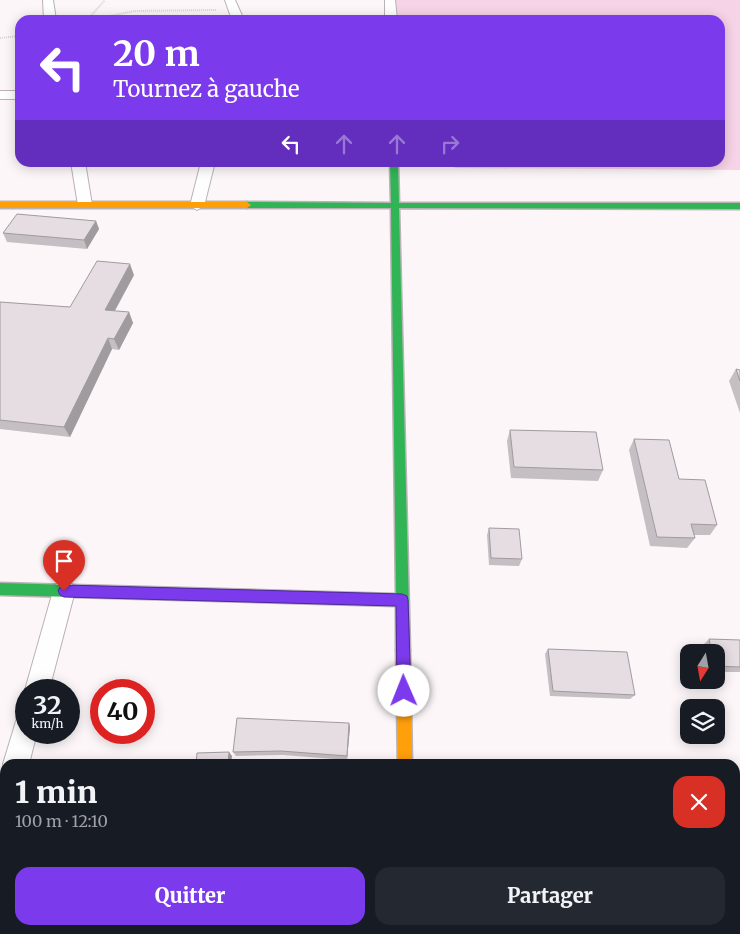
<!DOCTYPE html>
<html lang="fr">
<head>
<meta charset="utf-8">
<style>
	body { margin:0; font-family:Merriweather,serif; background:#242831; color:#f1f3f6; height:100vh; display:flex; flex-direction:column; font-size:19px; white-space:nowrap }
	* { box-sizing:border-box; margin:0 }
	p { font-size:16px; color:#9ea1a6 }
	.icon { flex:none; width:28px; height:28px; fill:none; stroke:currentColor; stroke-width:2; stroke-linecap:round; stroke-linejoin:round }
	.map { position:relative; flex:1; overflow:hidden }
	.side { position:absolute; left:0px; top:759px; width:740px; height:176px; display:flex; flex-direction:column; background:#171b24; border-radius:15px 15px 0 0; box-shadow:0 2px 12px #0003 }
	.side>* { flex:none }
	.hud { position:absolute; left:15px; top:15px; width:710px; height:152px; border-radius:15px; box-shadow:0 2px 12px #0003; background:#7c3aed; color:#fff; overflow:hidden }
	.needle { width:32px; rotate:191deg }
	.controls { position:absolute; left:680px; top:644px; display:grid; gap:10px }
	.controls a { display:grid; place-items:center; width:45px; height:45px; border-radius:10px; background:#171b24; box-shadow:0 2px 12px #0003; font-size:25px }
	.speed { position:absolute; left:15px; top:679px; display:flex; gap:10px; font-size:25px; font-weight:700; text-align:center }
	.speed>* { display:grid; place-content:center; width:65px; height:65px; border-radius:50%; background:#171b24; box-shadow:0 2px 12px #0003; line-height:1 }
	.speed small { font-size:12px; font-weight:400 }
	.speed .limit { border:8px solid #d22; background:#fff; color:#111 }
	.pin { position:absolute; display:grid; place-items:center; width:42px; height:42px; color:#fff; margin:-51px -21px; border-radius:50% 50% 50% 0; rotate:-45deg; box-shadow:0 0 5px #0007 }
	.pin .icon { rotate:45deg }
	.me { position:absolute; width:55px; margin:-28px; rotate:359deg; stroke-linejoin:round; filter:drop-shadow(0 0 4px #0008) }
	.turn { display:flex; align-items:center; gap:18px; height:105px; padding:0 15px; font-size:22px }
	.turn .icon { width:65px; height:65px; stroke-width:2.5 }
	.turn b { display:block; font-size:35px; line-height:42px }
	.lanes { display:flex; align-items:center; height:48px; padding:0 15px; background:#0003; justify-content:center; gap:25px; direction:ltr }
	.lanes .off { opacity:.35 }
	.round { display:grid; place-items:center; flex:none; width:52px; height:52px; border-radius:15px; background:#242831 }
	.headline { display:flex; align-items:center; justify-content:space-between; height:85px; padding:0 15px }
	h1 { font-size:30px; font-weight:800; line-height:38px }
	.cta { display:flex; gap:10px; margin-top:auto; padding:10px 15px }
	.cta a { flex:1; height:58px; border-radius:15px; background:#7c3aed; color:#fff; font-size:20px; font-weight:800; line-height:58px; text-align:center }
	.cta a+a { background:#242831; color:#f1f3f6 }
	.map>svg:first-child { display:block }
</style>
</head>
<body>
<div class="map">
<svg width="740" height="934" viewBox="0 0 740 934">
	<rect width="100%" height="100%" fill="#fcf6f9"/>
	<path fill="#f6d3e6" d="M 390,0 L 740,0 L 740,170 L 456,168 L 442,163 L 720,162 L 720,20 L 394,20 Z"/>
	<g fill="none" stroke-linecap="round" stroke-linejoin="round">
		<defs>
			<g id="street">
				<path d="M 43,0 L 53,0 L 56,20 L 44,20 Z"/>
				<path d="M 225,0 L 235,0 L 244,20 L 232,20 Z"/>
				<path d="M 385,0 L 395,0 L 397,20 L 385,20 Z"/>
				<rect x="0" y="91" width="20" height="8"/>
				<path d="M 71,162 L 85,162 L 92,205 L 90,208 L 80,208 L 78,205 Z"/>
				<path d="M 201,162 L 215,162 L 204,206 L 197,210 L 190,206 Z"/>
				<path d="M 64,581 L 72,584 L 75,591 L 49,690 L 26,690 L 26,694 L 25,690 L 53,591 L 56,584 Z"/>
				<path d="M 26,714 L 26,732 L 37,732 L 29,764 L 5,764 L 5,769 L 3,764 L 17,718 Z"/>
				<path d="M 5,791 L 5,832 L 0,835 L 0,793 Z"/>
				<path d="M 393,930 L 423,930 L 424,934 L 394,934 Z"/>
			</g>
			<path id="fast" d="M 390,162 L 398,162 L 399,203 L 740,203 L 740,209 L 399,208 L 410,650 L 408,655 L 403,656 L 398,655 L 396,650 L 396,606 L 0,595 L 0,583 L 396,594 L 391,208 L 247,208 L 243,205 L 247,202 L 391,203 Z"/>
			<g id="slow">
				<path d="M 0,202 L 247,202 L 251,205 L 247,208 L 0,208 Z"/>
				<path d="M 403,644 L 408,645 L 410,650 L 412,764 L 398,764 L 396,650 L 398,645 Z"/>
			</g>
		</defs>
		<use href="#street" stroke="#b9b2b6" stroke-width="2"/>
		<use href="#fast" stroke="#b9b2b6" stroke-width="3"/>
		<use href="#slow" stroke="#b9b2b6" stroke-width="3"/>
		<g stroke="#d7d4d5" stroke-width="2" stroke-dasharray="1 1" stroke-linecap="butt">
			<path d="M 89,18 L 105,0"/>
			<path d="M 88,20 L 135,11 L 217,10"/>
			<path d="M 0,38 L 20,36"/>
		</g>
		<use href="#street" fill="#fffefe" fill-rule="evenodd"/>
		<use href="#fast" fill="#30b455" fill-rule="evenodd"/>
		<use href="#slow" fill="#ff9f0a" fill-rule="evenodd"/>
	</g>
	<g fill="#c5bec2">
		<path d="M 96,221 L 99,229 L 87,249 L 7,242 L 3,233 Z"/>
		<path d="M 134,275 L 115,311 L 129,312 L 133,323 L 119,350 L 112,349 L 70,437 L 0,429 L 0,302 L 70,307 Z"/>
		<path d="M 736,369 L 740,370 L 740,413 L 729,381 Z"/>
		<path d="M 510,430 L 603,470 L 598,481 L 511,478 L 507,441 Z"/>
		<path d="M 634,439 L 679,479 L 717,525 L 710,535 L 694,535 L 695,538 L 687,548 L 650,546 L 629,450 Z"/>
		<path d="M 489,528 L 522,559 L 519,566 L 489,565 L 487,535 Z"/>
		<path d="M 709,639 L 740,640 L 740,672 L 716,672 L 716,652 L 705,652 L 703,645 Z"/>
		<path d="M 548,649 L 635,695 L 630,699 L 550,696 L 545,654 Z"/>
		<path d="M 349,723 L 350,727 L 347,760 L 283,755 L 236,756 L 233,752 Z"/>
		<path d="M 595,930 L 700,930 L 701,934 L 595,934 Z"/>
	</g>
	<g fill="#a09b9e">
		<path d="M 96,221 L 99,229 L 87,249 L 84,240 Z"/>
		<path d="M 130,264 L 134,275 L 109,321 L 105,310 Z"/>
		<path d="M 129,312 L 133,323 L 119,350 L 114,339 Z"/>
		<path d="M 108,338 L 112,349 L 70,437 L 64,427 Z"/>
		<path d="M 349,723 L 350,727 L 347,760 L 347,756 Z"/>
		<path d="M 229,752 L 232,756 L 231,764 L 228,764 Z"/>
	</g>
	<g fill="#e5dde2" stroke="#a09b9e">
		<path d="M 17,214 L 96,221 L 84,240 L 3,233 Z"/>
		<path d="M 97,261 L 130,264 L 105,310 L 129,312 L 114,339 L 108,338 L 64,427 L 0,420 L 0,302 L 70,307 Z"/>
		<path d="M 736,369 L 740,370 L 740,381 Z"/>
		<path d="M 510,430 L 596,432 L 603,470 L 514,467 Z"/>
		<path d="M 634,439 L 669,440 L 679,479 L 705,480 L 717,525 L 691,524 L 695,538 L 657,537 Z"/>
		<path d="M 489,528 L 519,529 L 522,559 L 491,558 Z"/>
		<path d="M 709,639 L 740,640 L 740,667 L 716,666 L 716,652 L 712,652 Z"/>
		<path d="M 548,649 L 627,652 L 635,695 L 553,691 Z"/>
		<path d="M 237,718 L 349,723 L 347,756 L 281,751 L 233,752 Z"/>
		<path d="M 229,752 L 228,764 L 196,764 L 197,753 Z"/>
		<path d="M 601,930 L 700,930 L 701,934 L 602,934 Z"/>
	</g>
	<path fill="#7c3aed" stroke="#51269a" d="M 64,585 L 402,594 L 407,596 L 408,600 L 411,691 L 409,696 L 404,698 L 399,696 L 397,691 L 396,606 L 64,597 L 60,595 L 58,591 L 60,587 Z"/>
</svg>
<div class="controls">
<a><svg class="needle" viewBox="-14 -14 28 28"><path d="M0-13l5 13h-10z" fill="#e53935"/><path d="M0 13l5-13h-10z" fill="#9ea1a6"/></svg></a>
<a><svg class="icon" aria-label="layers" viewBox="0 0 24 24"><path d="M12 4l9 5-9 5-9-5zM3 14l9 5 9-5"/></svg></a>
</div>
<div class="speed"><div>32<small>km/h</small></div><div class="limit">40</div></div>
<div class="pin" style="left:64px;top:591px;background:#d93025"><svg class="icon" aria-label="arrive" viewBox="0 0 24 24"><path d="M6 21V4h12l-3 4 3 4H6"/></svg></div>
<svg class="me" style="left:404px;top:691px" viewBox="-20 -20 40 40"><circle r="19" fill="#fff"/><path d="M0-13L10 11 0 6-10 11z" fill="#7c3aed"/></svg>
<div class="hud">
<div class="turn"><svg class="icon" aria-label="left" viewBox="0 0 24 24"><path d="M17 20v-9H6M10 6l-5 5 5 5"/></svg><div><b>20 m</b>Tournez à gauche</div></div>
<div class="lanes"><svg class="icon" aria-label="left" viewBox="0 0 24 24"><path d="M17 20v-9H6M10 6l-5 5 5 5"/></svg><svg class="icon off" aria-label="ahead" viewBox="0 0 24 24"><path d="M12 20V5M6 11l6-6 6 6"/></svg><svg class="icon off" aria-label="ahead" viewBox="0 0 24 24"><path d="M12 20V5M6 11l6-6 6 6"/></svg><svg class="icon off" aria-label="right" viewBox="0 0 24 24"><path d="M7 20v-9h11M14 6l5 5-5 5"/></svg></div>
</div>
<section class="side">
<div class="headline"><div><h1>1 min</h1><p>100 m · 12:10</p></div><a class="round" style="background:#d93025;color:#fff"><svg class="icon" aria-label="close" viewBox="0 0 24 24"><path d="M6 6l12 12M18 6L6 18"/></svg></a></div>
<div class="cta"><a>Quitter</a><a>Partager</a></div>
</section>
</div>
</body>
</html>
